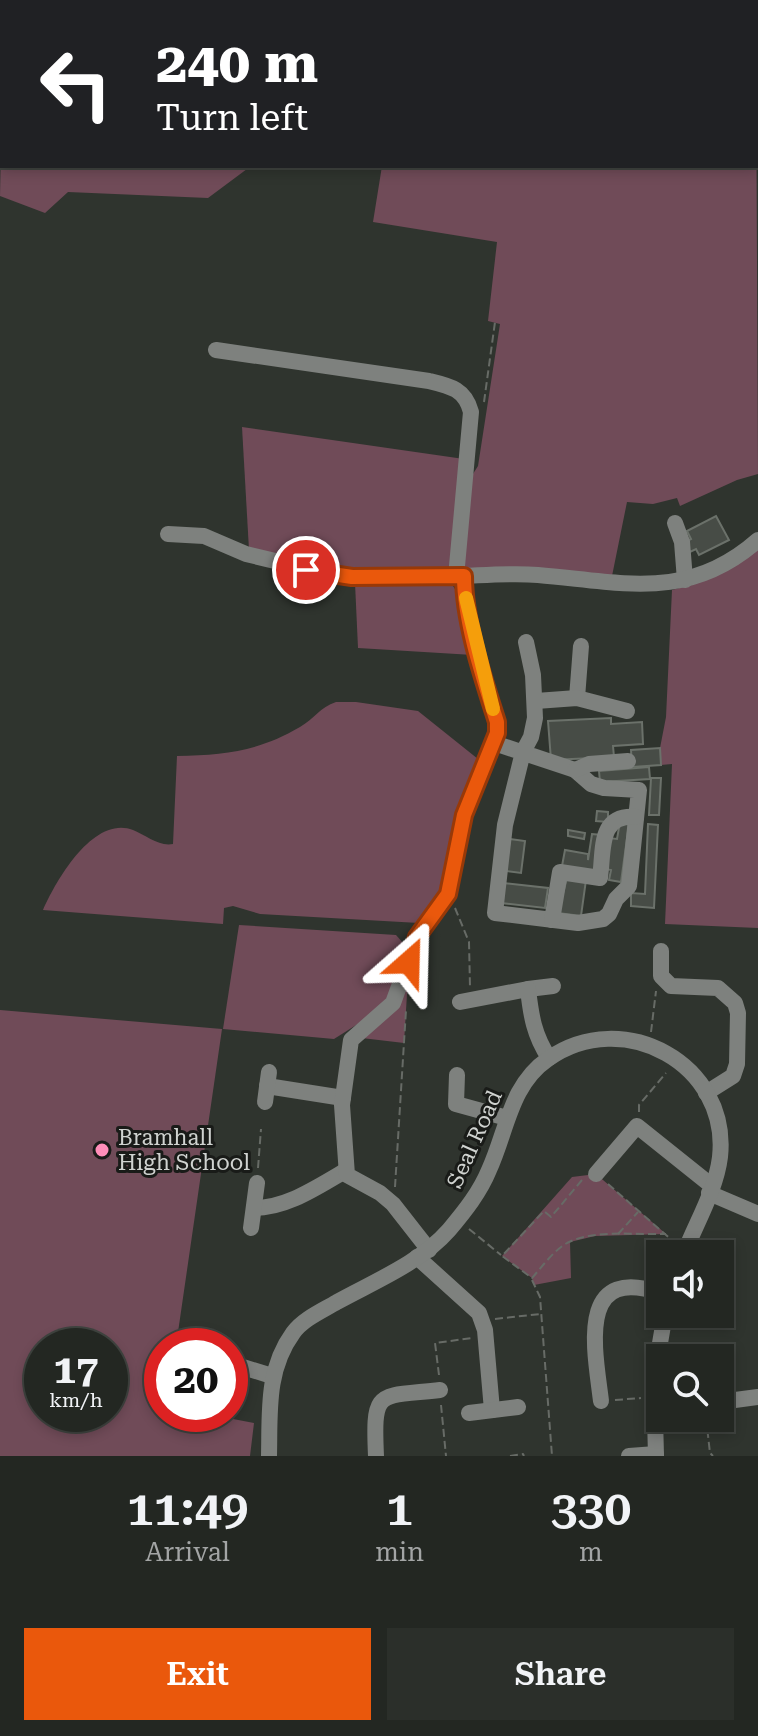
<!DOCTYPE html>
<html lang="en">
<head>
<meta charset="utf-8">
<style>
	body { margin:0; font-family:"Roboto Serif",serif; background:#2b2f2a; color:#f1f3f6; height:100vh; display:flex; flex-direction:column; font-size:30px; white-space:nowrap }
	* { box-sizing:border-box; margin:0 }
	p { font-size:26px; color:#a3a5a5 }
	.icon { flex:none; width:44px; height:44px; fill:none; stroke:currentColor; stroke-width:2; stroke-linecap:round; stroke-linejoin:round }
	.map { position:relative; height:1456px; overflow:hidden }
	.sheet { display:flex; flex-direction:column; background:#232722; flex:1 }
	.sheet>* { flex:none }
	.guide { position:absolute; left:0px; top:0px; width:758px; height:168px; box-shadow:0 4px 12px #0003,0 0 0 2px #404440; background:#202124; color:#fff; overflow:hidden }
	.fabs { position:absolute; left:646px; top:1240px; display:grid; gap:16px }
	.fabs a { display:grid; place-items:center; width:88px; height:88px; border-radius:0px; background:#232722; box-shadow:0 4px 12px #0003,0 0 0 2px #404440; font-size:40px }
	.speed { position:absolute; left:24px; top:1328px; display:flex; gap:16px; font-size:40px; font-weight:700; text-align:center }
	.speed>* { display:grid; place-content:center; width:104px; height:104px; border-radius:50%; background:#232722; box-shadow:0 4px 12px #0003,0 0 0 2px #404440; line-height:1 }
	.speed small { font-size:20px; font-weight:400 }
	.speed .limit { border:12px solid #d22; background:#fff; color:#111 }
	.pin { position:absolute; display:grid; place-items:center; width:68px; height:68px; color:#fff; margin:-34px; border:4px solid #fff; border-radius:50%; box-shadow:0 2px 8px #0007 }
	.me { position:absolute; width:88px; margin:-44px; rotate:25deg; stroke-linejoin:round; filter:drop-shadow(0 0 6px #0008) }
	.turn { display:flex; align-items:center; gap:28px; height:168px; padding:0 24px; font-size:36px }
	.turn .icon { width:104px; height:104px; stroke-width:2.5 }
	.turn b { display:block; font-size:56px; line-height:68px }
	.eta { display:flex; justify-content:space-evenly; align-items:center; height:136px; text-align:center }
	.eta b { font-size:48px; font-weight:600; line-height:56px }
	.cta { display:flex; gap:16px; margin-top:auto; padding:16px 24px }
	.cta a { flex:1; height:92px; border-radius:0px; background:#ea580c; color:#fff; font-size:32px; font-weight:600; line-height:92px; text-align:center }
	.cta a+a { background:#2b2f2a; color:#f1f3f6 }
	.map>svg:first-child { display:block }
</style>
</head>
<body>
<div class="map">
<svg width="758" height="1456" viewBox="0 0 758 1456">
	<rect width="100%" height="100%" fill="#2f342e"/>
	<g fill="#704b58" fill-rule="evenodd">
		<path d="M 43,0 L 667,0 L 669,2 L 43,2 Z"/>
		<path d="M 756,45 L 758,474 L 737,480 L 680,506 L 677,498 L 653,504 L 627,502 L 612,576 L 462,571 L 471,477 L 478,466 L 500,324 L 488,321 L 497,242 L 373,222 L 382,166 L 756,166 Z"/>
		<path d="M 2,95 L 2,166 L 251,166 L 208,198 L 68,192 L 45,213 L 0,196 Z"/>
		<path d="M 242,427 L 464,459 L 453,566 L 448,570 L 345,571 L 249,550 Z"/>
		<path d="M 758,544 L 758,928 L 665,924 L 672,764 L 661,765 L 660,748 L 666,717 L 672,590 L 697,583 Z"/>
		<path d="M 355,583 L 451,583 L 457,592 L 473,655 L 358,648 Z"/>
		<path d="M 336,702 L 356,702 L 418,711 L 478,759 L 455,824 L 444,884 L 419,923 L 260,914 L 233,906 L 224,908 L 223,924 L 43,910 C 56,881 93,815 133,830 C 146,835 159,847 173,844 L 177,756 C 225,755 259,751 300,727 C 314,719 320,707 336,702 Z"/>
		<path d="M 239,925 L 396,935 L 404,944 L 392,993 L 372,1015 L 334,1039 L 223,1029 Z"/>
		<path d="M 409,962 L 404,1043 L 353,1037 L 378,1018 Z"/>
		<path d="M 0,1010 L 222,1029 L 176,1346 L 162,1346 L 162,1414 L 207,1414 L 254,1423 L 250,1456 L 0,1456 ZM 42,1346 L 110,1346 L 110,1414 L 42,1414 Z"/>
		<path d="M 596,1174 L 666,1234 L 595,1236 L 570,1242 L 571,1278 L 534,1285 L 532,1278 L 502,1256 L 572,1177 Z"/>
	</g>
	<g fill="#474c46" stroke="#6b716a" stroke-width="2">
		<path d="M 716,516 L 729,540 L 699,555 L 696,549 L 690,552 L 685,542 L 691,539 L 687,531 Z"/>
		<path d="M 611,718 L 611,724 L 642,722 L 643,744 L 613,746 L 614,757 L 551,760 L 548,721 Z"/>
		<path d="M 660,748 L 661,765 L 632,767 L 631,750 Z"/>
		<path d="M 649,767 L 650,779 L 600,782 L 599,771 Z"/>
		<path d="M 651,778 L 661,778 L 659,815 L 649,815 Z"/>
		<path d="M 597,811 L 608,812 L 608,822 L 596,821 Z"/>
		<path d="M 620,822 L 629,824 L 621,882 L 609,880 L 611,870 L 605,869 L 609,838 L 617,839 Z"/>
		<path d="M 648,824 L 658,825 L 654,908 L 631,906 L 631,893 L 645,894 Z"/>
		<path d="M 568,830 L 585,833 L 584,839 L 568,836 Z"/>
		<path d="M 592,834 L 601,835 L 595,871 L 562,866 L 565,850 L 588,854 L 588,860 Z"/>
		<path d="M 510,839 L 525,841 L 521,873 L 506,871 Z"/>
		<path d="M 567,878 L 586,880 L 581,916 L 558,913 Z"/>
		<path d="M 503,883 L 548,888 L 545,908 L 501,903 Z"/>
	</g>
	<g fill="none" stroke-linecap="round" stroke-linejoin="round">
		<g stroke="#676b66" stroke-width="2" stroke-dasharray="8 4" stroke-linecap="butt">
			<path d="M 484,402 L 495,322"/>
			<path d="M 455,908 L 469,942 L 470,987"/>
			<path d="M 651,1032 L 656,991"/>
			<path d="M 639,1112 L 639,1105 L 666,1073"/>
			<path d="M 258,1168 L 261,1129"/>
			<path d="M 582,1180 L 551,1217 L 544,1211 L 502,1256 L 532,1278 C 542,1267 553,1251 567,1243 C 594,1229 635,1235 666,1234"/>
			<path d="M 608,1184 L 675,1243"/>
			<path d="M 395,1187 L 406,1010"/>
			<path d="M 469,1229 L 501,1255"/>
			<path d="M 618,1234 L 638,1212"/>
			<path d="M 532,1280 L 540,1297 L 552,1456"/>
			<path d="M 495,1319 L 540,1314"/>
			<path d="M 439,1375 L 435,1343 L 472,1338"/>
			<path d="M 615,1400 L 641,1398"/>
			<path d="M 441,1405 L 446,1456"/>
			<path d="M 706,1418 L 710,1453 L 713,1456"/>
			<path d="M 510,1456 L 523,1454 L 524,1456"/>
		</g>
		<g stroke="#7e817e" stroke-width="16">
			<path d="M 216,350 L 429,381 C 450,386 465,389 471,412 L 456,577"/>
			<path d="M 675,523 L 682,542 L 685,580"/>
			<path d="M 168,534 L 204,536 L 246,554 L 334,575 L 464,576"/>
			<path d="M 577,698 L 581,646"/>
			<path d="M 536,701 L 577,698 L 627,711"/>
			<path d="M 494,743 L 575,770 L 591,784 L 604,788 L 639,790 L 629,886 L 616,899 L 609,914 L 603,919 L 578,923 L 495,913 L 505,825 L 523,752 L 531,737 L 535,718 L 533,675 L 526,642"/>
			<path d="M 575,770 L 589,764 L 628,761"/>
			<path d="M 552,920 L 560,872 L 600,878 C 604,849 598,814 636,817"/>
			<path d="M 661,951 L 661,976 L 671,986 L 718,988 L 735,1003 L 738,1013 L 737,1064 L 733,1076 L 706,1093"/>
			<path d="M 528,989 L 553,986"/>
			<path d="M 460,1002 L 528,989 C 531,1016 534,1035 549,1058"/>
			<path d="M 457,1075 L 456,1104 L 507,1118"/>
			<path d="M 267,1086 L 343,1098"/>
			<path d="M 265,1102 L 269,1072"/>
			<path d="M 596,1174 L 637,1126 L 712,1186"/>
			<path d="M 709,1193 L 758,1214"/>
			<path d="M 254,1208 C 287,1208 317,1187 345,1171"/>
			<path d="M 251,1228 L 257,1183"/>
			<path d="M 429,1250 L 393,1204 L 380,1193 L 347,1175 L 342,1105 L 351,1040 L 393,1003 L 417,937 L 448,894 L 464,815 L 497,733 L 497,722 C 483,676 464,625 464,576 C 488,575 513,573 538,575 C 622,582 688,602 758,540"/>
			<path d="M 417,1257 L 479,1313 L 485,1330 L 492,1410"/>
			<path d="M 230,1363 L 272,1376"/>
			<path d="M 601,1401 C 595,1351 576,1264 660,1293"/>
			<path d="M 720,1402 L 758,1397"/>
			<path d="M 469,1413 L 518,1407"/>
			<path d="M 269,1456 C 270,1413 266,1370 293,1333 C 303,1319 322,1311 337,1302 C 375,1281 420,1263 449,1230 C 465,1211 480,1192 489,1170 C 507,1131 510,1085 548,1059 C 623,1006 730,1064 720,1157 C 716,1190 696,1223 684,1254"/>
			<path d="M 376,1456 C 373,1388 377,1397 440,1390"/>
			<path d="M 629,1456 L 656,1454"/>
			<path d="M 656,1456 L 654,1378 L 665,1314"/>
		</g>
	</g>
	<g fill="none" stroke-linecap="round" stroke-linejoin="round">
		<defs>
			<path id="route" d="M 306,570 L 352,577 L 464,576 C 464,622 483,678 497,722 L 497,733 L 464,815 L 448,894 L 417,937 L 409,962"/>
		</defs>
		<use href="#route" stroke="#983908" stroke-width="20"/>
		<use href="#route" stroke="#ea580c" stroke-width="14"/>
		<path stroke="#f59e0b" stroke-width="14" d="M 466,598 L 493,709"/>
	</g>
	<circle fill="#ff8eb9" stroke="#191b18" stroke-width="3" cx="102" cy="1150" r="8"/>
	<g text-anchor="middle" stroke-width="6" stroke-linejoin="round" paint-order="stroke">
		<g font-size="22" fill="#d0d3d0" stroke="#191b18" text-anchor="start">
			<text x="118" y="1145">Bramhall<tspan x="118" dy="25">High School</tspan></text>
		</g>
		<g font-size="22" fill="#d0d3d0" stroke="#191b18">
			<text transform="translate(474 1139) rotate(-66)" y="8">Seal Road</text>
		</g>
	</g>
</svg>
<div class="fabs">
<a><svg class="icon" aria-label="sound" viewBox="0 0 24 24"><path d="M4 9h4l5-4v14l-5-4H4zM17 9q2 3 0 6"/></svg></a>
<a><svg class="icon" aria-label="search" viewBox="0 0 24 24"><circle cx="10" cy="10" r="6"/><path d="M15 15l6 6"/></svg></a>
</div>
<div class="speed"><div>17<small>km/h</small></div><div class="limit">20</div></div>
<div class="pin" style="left:306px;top:570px;background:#d93025"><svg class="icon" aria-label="arrive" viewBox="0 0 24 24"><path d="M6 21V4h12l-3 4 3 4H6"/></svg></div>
<svg class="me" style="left:409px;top:962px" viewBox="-20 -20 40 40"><path d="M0-17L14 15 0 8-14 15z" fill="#ea580c" stroke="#fff" stroke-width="4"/></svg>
<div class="guide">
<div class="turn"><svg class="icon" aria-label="left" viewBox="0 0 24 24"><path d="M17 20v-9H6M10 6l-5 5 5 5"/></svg><div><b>240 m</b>Turn left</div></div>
</div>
</div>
<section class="sheet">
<div class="eta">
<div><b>11:49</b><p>Arrival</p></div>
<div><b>1</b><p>min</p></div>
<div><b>330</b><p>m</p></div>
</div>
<div class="cta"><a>Exit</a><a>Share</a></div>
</section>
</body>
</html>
